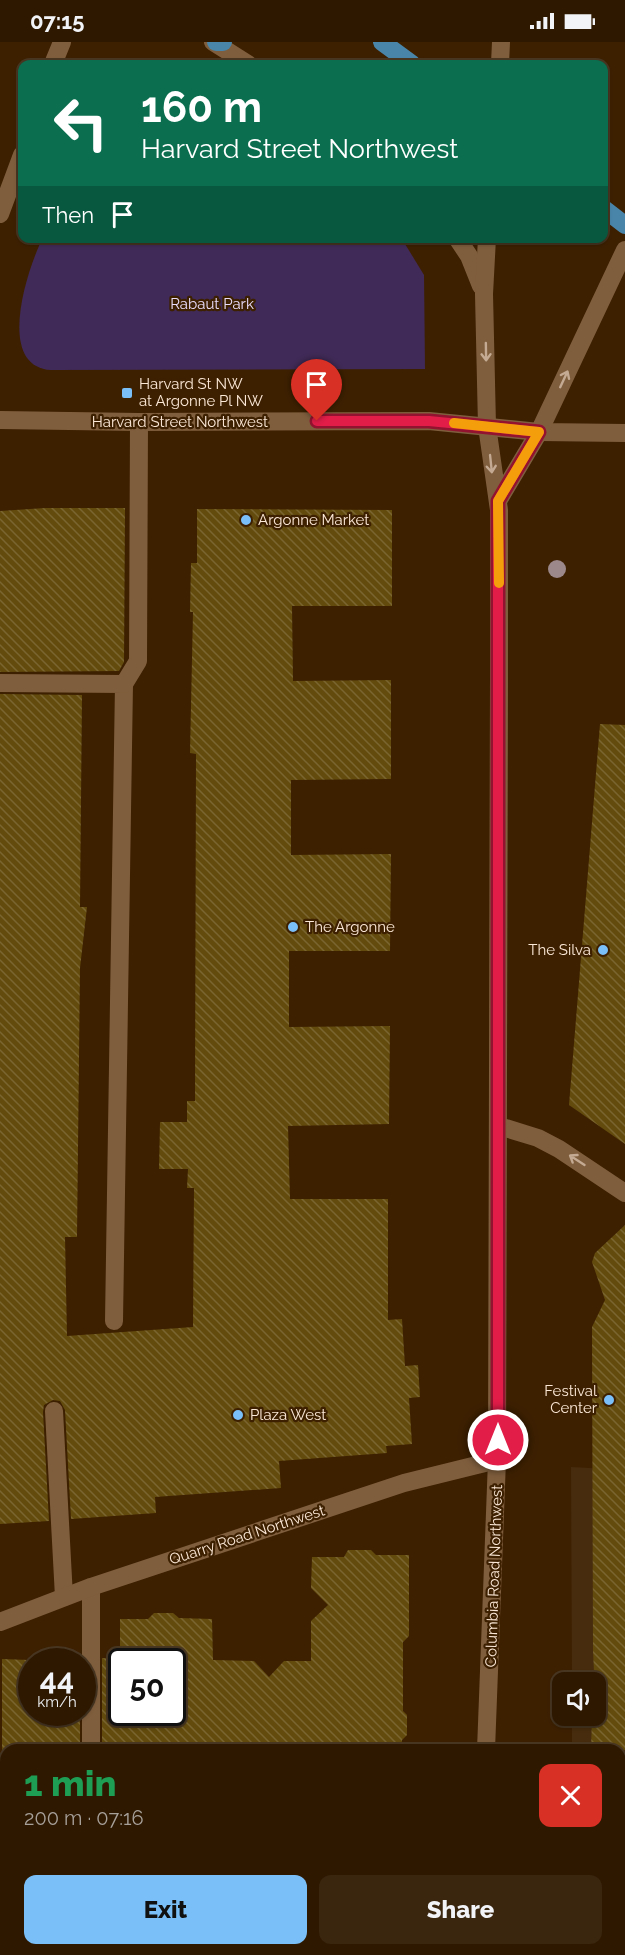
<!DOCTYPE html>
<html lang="en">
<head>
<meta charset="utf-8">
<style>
	body { margin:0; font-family:Raleway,sans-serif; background:#3a250f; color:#f1f3f6; height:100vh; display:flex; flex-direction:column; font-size:22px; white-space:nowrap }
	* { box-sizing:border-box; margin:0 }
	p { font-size:20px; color:#a7a099 }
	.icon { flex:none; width:33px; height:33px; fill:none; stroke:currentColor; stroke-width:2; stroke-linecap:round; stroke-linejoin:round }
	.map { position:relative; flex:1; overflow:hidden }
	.sheet { position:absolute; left:0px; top:1702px; width:626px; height:212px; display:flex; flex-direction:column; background:#2e1800; border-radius:18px 18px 0 0; box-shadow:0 2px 4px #0004,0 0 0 2px #493722 }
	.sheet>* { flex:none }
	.top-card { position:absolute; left:18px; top:18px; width:590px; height:183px; border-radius:12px; box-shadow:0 2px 4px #0004,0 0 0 2px #493722; background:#0b6e4f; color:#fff; overflow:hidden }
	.tools { position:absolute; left:552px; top:1630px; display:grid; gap:12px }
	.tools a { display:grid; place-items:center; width:54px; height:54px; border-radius:12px; background:#2e1800; box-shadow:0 2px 4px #0004,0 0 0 2px #493722; font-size:30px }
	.speed { position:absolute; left:18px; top:1606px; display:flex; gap:12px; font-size:30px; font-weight:700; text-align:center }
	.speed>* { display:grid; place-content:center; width:78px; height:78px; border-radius:50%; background:#2e1800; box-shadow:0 2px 4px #0004,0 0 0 2px #493722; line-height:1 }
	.speed small { font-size:15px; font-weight:400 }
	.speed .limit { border:3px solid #111; border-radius:9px; background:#fff; color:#111 }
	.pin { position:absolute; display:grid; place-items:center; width:51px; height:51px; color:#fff; margin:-62px -26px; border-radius:50% 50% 50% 0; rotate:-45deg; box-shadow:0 0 6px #0007 }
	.pin .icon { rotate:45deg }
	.me { position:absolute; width:66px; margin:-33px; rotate:0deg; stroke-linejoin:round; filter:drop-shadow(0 0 4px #0008) }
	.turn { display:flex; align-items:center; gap:21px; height:126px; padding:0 24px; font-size:27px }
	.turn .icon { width:78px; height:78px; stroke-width:2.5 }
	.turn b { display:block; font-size:42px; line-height:51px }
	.then { display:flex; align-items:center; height:57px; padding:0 24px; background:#0003; gap:12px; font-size:22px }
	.round { display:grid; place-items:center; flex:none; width:63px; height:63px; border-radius:12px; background:#3a250f }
	.head { display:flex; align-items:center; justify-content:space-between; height:102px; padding:0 24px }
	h1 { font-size:36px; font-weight:800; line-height:45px; color:#1e9e55 }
	.action { display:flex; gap:12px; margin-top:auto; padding:12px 24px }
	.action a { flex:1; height:69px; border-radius:12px; background:#7abff8; color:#111; font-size:24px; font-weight:800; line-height:69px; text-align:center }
	.action a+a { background:#3a250f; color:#f1f3f6 }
	.status { display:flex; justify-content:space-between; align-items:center; height:42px; padding:0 30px; background:#2e1800; direction:ltr }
	.status svg { height:16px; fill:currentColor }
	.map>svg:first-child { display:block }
</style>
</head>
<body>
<div class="status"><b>07:15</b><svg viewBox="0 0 49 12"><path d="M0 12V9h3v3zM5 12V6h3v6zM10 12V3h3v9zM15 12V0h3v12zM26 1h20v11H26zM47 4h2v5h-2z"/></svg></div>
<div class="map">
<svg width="625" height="1913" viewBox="0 0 625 1913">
	<defs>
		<pattern id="building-back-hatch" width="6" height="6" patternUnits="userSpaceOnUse" patternTransform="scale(1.5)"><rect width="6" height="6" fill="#634b0d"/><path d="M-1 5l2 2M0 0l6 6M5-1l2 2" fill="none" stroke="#7a6530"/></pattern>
	</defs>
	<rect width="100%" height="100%" fill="#3d2000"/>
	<path fill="#472c0d" d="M 571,1425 L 625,1428 L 625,1913 L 572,1913 L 572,1908 L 620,1908 L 620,1708 L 572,1708 L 572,1674 L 596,1674 L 596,1641 L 572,1641 Z"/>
	<path fill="#402a57" d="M 42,197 L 402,197 L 424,233 L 425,327 L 51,328 C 0,325 21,243 42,197 Z"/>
	<g fill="url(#building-back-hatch)" fill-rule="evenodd">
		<path d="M 45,466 L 125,466 L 124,620 L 119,629 L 0,630 L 0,469 Z"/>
		<path d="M 197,467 L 392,468 L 392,564 L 292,564 L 293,639 L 391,638 L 391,737 L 291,738 L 291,813 L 391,812 L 390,909 L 289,909 L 289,985 L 390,984 L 389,1082 L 288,1084 L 290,1157 L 388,1157 L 388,1278 L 402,1277 L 405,1324 L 418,1323 L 420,1355 L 409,1356 L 412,1402 L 386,1404 L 387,1411 L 279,1419 L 281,1446 L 155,1455 L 156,1471 L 71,1477 L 65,1368 L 60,1359 L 53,1358 L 44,1363 L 43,1370 L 49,1479 L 0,1482 L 0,652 L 82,653 L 80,865 L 87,865 L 80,926 L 77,1195 L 65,1195 L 67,1294 L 193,1285 L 194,1146 L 187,1146 L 188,1127 L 159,1127 L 160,1080 L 187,1080 L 187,1059 L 195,1059 L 196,712 L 190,711 L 193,570 L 190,570 L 191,521 L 197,521 Z"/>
		<path d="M 600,682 L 625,683 L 625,1102 L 569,1063 Z"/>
		<path d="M 625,1183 L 625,1708 L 591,1708 L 592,1674 L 596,1674 L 593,1608 L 592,1285 L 605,1258 L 592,1220 L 595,1211 Z"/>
		<path d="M 348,1508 L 371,1508 L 376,1513 L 409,1513 L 409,1594 L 403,1600 L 403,1669 L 407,1673 L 407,1693 L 402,1698 L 402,1708 L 102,1708 L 102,1616 L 114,1617 L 113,1606 L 120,1606 L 120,1577 L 148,1577 L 154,1571 L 173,1571 L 179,1576 L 212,1577 L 213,1618 L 254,1619 L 269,1635 L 284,1619 L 311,1619 L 311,1579 L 328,1563 L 311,1546 L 312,1515 L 344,1515 ZM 122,1620 L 172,1620 L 172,1671 L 122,1671 Z"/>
		<path d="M 58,1616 L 80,1616 L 80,1620 L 32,1620 L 32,1671 L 80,1671 L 80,1708 L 2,1708 L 2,1617 L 57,1619 Z"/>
	</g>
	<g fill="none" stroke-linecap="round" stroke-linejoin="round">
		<g stroke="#7f5e3d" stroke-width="18">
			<path d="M 0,641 L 124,642 L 114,1279"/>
			<path d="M 124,642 L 138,619 L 139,380"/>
			<path d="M 54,1369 L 64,1555"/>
			<path d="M 91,1545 L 91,1708"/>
			<path d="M 0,1809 L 6,1809"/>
			<path d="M 84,1913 L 84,1908"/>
		</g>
		<g stroke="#7f5e3d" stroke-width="18">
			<path d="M 499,1084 L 538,1096 L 559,1107 L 625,1151"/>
			<path d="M 0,1580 L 91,1545 L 404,1441 L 497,1418"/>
		</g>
		<g stroke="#7f5e3d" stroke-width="18">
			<path d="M 53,22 L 62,0"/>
			<path d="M 0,172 L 22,113"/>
			<path d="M 0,378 L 139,380 L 429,379 L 539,390 L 625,391"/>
		</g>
		<g stroke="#7f5e3d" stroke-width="18">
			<path d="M 213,0 L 248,22"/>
			<path d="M 500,22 L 501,0"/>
			<path d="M 457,196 L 469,214 L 481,244"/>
			<path d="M 498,459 L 539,390 L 625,208"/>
			<path d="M 486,1708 L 497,1418 L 499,635 L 499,468 L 487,384 L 484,252 L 487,196"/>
			<path d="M 488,1908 L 488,1913"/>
		</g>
		<g stroke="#4985a9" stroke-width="18">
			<path d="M 216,0 L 223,0"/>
			<path d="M 382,0 L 412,22"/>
			<path d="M 603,166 L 625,183"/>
		</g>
	</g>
	<circle fill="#9c878a" cx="557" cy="527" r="9"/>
	<defs><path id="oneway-shaft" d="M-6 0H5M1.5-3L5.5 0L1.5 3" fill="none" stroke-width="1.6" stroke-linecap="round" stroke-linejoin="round" transform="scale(1.5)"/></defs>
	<g stroke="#c4aa92">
		<use href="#oneway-shaft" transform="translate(486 310) rotate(89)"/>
		<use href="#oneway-shaft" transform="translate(564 337) rotate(-65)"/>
		<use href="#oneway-shaft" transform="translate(491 422) rotate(84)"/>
		<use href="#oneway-shaft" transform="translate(577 1118) rotate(-147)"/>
	</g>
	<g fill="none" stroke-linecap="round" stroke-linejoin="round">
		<defs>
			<path id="route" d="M 317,379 L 429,379 L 539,390 L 498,459 L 498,1398"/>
		</defs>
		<use href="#route" stroke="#92132f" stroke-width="15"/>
		<use href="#route" stroke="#e11d48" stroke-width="10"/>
		<path stroke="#f59e0b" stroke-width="10" d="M 454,381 L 539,390 L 498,459 L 499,541"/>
	</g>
	<g fill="#7abff8" stroke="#3d2000" stroke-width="2">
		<rect x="121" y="345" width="12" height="12" rx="3"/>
		<circle cx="246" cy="478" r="6"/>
		<circle cx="293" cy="885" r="6"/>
		<circle cx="603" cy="908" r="6"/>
		<circle cx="609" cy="1358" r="6"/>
		<circle cx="238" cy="1373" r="6"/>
	</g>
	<g text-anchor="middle" stroke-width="4.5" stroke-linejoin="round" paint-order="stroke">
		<g font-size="15" fill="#e9dcfb" stroke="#3d2000">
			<text x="212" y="267">Rabaut Park</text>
		</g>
		<g font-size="15" fill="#fce8d7" stroke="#3d2000" text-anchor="start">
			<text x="139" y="347">Harvard St NW<tspan x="139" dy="17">at Argonne Pl NW</tspan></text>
			<text x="258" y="483">Argonne Market</text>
			<text x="305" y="890">The Argonne</text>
			<text x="591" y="913" text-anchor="end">The Silva</text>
			<text x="597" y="1354" text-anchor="end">Festival<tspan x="597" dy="17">Center</tspan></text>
			<text x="250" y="1378">Plaza West</text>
		</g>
		<g font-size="15" fill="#fce8d7" stroke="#3d2000">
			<text x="180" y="385">Harvard Street Northwest</text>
			<text transform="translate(247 1493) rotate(-18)" y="5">Quarry Road Northwest</text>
			<text transform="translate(494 1534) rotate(-88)" y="5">Columbia Road Northwest</text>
		</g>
	</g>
</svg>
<div class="tools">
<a><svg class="icon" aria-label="sound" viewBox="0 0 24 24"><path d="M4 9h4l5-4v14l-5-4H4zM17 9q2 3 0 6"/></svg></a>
</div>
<div class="speed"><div>44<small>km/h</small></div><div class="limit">50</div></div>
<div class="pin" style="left:317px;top:379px;background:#d93025"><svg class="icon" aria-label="arrive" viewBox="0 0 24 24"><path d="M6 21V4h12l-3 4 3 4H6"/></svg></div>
<svg class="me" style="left:498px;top:1398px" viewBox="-20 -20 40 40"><circle r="17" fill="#e11d48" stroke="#fff" stroke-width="3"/><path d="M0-11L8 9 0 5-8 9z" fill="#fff"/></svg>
<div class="top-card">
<div class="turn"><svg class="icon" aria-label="left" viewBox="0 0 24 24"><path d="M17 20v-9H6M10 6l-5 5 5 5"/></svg><div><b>160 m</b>Harvard Street Northwest</div></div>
<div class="then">Then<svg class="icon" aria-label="arrive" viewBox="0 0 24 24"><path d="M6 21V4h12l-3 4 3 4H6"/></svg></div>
</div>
<section class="sheet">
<div class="head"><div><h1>1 min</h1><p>200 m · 07:16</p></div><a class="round" style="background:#d93025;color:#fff"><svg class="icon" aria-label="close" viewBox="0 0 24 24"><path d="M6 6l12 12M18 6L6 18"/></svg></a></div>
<div class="action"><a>Exit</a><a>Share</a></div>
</section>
</div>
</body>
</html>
